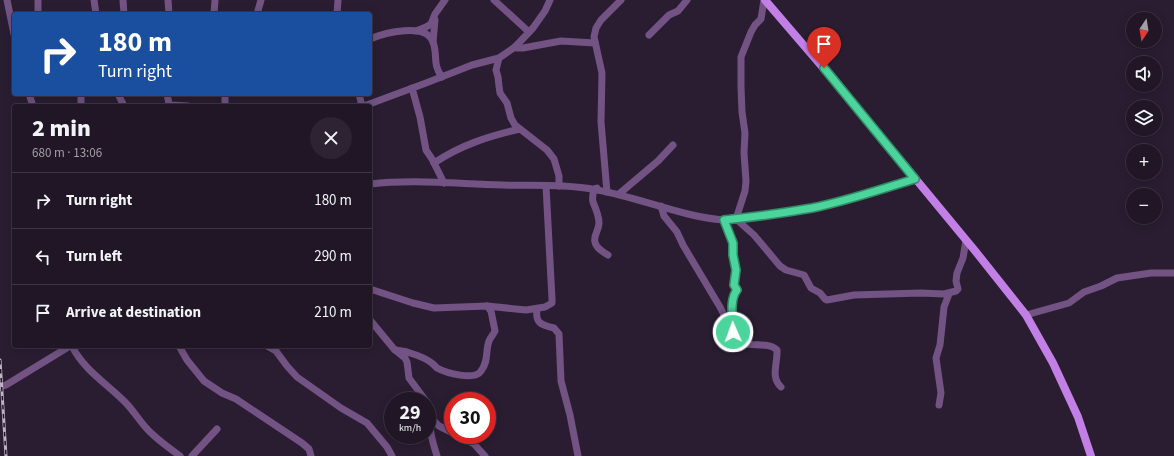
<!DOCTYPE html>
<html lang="en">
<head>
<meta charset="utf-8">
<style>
	body { margin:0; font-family:"Source Sans 3",sans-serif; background:#2d2332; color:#f1f3f6; height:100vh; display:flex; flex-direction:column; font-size:15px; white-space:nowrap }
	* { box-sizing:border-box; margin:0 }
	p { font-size:13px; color:#a29fa7 }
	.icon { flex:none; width:22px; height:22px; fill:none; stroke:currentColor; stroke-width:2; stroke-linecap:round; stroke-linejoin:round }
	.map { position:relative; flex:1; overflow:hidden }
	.details { position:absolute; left:12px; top:104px; width:360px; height:244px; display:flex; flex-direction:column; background:#201626; border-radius:4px; box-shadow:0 2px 10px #0003,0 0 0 1px #3d3543 }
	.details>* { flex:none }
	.top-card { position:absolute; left:12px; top:12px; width:360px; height:84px; border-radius:4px; box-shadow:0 2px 10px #0003,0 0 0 1px #3d3543; background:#1a4fa0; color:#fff; overflow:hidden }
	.needle { width:26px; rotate:192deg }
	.buttons { position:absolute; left:1126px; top:12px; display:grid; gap:8px }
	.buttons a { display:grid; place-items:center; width:36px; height:36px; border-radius:50%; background:#201626; box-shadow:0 2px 10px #0003,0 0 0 1px #3d3543; font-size:20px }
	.speed { position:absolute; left:384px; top:392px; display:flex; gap:8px; font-size:20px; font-weight:700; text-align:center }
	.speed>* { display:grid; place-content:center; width:52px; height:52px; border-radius:50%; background:#201626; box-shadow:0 2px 10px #0003,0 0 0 1px #3d3543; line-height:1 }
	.speed small { font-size:10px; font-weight:400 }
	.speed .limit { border:6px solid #d22; background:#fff; color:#111 }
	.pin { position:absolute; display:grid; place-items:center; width:34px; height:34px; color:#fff; margin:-41px -17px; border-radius:50% 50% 50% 0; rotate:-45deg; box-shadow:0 0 4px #0007 }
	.pin .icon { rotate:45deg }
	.me { position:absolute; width:44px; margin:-22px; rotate:358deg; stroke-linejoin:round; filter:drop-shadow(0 0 3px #0008) }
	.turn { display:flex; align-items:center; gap:14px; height:84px; padding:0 20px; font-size:18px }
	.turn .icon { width:52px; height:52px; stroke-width:2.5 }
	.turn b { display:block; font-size:28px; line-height:34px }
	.round { display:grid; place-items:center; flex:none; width:42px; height:42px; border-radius:21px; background:#2d2332 }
	.summary { display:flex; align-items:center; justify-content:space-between; height:68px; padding:0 20px }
	h1 { font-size:24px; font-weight:800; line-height:30px }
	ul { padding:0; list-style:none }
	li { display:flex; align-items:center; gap:12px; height:56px; padding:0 20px; border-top:1px solid #3d3543 }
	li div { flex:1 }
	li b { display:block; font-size:15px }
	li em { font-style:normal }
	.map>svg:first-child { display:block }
</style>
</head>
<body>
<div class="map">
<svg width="1174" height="456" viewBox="0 0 1174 456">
	<rect width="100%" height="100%" fill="#2a1d32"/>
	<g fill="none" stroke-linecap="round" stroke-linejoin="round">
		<g stroke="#725384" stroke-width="7">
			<path d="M 7,0 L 14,34"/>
			<path d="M 38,0 L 38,14"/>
			<path d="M 94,0 L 96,14"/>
			<path d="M 123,0 L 124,14"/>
			<path d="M 168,0 L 169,14"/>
			<path d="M 494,0 L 529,32"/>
			<path d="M 764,0 L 761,19 L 755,25 L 751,32 L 741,57 L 741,87 L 742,112 L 745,133 L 744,153 L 746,181 L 745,191 L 736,219 L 754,235 L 780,266 L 786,270 L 804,275 L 811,288 L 820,293 L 825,299 L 827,300 L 854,295 L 921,293 L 944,294 L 956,291 L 958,289 L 956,281 L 957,273 L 963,258 L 966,240"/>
			<path d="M 214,14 L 215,0"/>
			<path d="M 257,14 L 261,0"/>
			<path d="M 337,14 L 338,0"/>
			<path d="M 416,31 L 426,27 L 431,24 L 435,14 L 445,0"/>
			<path d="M 649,35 L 669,15 L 678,11 L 687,0"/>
			<path d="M 370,39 C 384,33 426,22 433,42 C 438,55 432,64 442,77"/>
			<path d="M 433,42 L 435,20"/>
			<path d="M 515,47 L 517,48 L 523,48 L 561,41 L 595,43"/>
			<path d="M 499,58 L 496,70 L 498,77 L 499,86 L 500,93 L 507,103 L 511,118 L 515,125 L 547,150 L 554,159 L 559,176 L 559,186"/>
			<path d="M 412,88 L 420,117 L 426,150 L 432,159 L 444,183"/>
			<path d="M 29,94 L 33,106"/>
			<path d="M 81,94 L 81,106"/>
			<path d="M 118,94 L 124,106"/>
			<path d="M 167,94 L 169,104 L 171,105 L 188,106"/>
			<path d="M 359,94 L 362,106"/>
			<path d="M 225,106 L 225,94"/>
			<path d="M 364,106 L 426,83 L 472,65 L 499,58 L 515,47 L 533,28 L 545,11 L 550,0"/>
			<path d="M 434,163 C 461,145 489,136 520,129"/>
			<path d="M 370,184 C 414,179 458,184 503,185 C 534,186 566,184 597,190 C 638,197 683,217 723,220 C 739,220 756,217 771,214 C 785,212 799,210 813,207 C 848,200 882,189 915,179"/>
			<path d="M 597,188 L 594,189 C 593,193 592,198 593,202 C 596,209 599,216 599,223 C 599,230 593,236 595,242 C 596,248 603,252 608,255"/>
			<path d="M 607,192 L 601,122 L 602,73 L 594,37 L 596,28 L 601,20 L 621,0"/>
			<path d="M 619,194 L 658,161 L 673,145"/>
			<path d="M 661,206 L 664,216 L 677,232 L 683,245 L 720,307 L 732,331"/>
			<path d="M 724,220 L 734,245 L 733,255 L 736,270 L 734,285 L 737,290 L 733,295 L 734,338 C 745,350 767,340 777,350 C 778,363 770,377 781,387"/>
			<path d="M 370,289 L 413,303 L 434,308 L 487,306 L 526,310 L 545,307 L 552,303 L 552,299 L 546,186"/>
			<path d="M 537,309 C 535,323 541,325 554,328 L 559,334 L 561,381 L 570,415 L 578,456"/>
			<path d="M 1026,315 L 1069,303 L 1084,292 L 1101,286 L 1117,278 L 1151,273 L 1174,273"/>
			<path d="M 370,320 L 394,349 L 405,358 L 407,362 L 409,378 L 426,401"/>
			<path d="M 72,346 C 83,369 107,384 125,402 C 134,411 140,422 149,431 C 158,440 169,448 180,456"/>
			<path d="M 179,346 L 187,360 L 204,381 L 222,393 L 236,399 L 302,443 L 309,449 L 311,456"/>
			<path d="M 267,346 L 276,351 L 287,366 L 297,377 L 341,408 L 367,423 L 387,447 L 392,456"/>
			<path d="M 395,350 C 400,351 405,351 410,353 C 417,355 427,359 433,364 C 434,365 436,367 437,368 C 446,373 475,381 481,371 C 489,361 485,352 489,341 C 490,338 493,335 495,331 L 491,311 L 487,306"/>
			<path d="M 0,387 L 6,385 L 70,346"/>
			<path d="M 427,402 L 430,417 L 439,426 L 453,433"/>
			<path d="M 939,405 L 941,393 L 936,358 L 940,345 L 944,307 L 949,294"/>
			<path d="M 430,417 C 429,431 433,443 437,456"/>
			<path d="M 457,435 L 474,444 L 485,456"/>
			<path d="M 192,456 L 217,429"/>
		</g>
		<path stroke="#c280e7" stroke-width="8" d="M 765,0 L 843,91 L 976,252 L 1026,315 L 1053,363 L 1078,417 L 1091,456"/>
		<defs>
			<path id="rail" d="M 0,360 L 6,456"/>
		</defs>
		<use href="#rail" stroke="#bdb3c3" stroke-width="3"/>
		<use href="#rail" stroke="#201328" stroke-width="1.5" stroke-dasharray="4.5" stroke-linecap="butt"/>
	</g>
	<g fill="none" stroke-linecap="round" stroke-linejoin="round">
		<defs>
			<path id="route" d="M 733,332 C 733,319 729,300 737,290 L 734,285 L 736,270 L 733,255 L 733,243 L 724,220 C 754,217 783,213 812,208 C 847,201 881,189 915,179 L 824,68"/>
		</defs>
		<use href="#route" stroke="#318a65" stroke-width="10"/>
		<use href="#route" stroke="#4bd49b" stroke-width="7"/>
	</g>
</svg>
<div class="buttons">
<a><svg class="needle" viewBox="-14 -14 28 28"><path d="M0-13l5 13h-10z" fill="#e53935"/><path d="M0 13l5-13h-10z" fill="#a29fa7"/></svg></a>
<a><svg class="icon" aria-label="sound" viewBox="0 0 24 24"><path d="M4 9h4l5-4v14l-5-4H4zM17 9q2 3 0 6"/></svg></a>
<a><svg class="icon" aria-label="layers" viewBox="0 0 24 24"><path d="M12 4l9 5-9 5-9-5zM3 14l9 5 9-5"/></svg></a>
<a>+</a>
<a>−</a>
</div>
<div class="speed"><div>29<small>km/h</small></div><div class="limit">30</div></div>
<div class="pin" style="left:824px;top:68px;background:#d93025"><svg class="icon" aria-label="arrive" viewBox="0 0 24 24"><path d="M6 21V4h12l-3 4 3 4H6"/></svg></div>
<svg class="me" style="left:733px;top:332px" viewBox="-20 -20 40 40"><circle r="17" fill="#4bd49b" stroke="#fff" stroke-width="3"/><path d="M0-11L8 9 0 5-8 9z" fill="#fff"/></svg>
<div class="top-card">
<div class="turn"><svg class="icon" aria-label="right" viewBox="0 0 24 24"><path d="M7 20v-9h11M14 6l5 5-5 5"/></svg><div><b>180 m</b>Turn right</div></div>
</div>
<section class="details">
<div class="summary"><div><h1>2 min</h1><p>680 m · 13:06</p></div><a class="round"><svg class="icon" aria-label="close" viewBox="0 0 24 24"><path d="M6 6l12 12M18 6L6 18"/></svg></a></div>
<ul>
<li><svg class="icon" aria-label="right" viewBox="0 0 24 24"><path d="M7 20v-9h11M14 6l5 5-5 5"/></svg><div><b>Turn right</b></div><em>180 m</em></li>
<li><svg class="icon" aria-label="left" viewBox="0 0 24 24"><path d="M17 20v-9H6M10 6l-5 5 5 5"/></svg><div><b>Turn left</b></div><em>290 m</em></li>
<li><svg class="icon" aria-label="arrive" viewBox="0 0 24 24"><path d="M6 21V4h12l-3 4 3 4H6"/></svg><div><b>Arrive at destination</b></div><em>210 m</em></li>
</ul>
</section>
</div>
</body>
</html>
